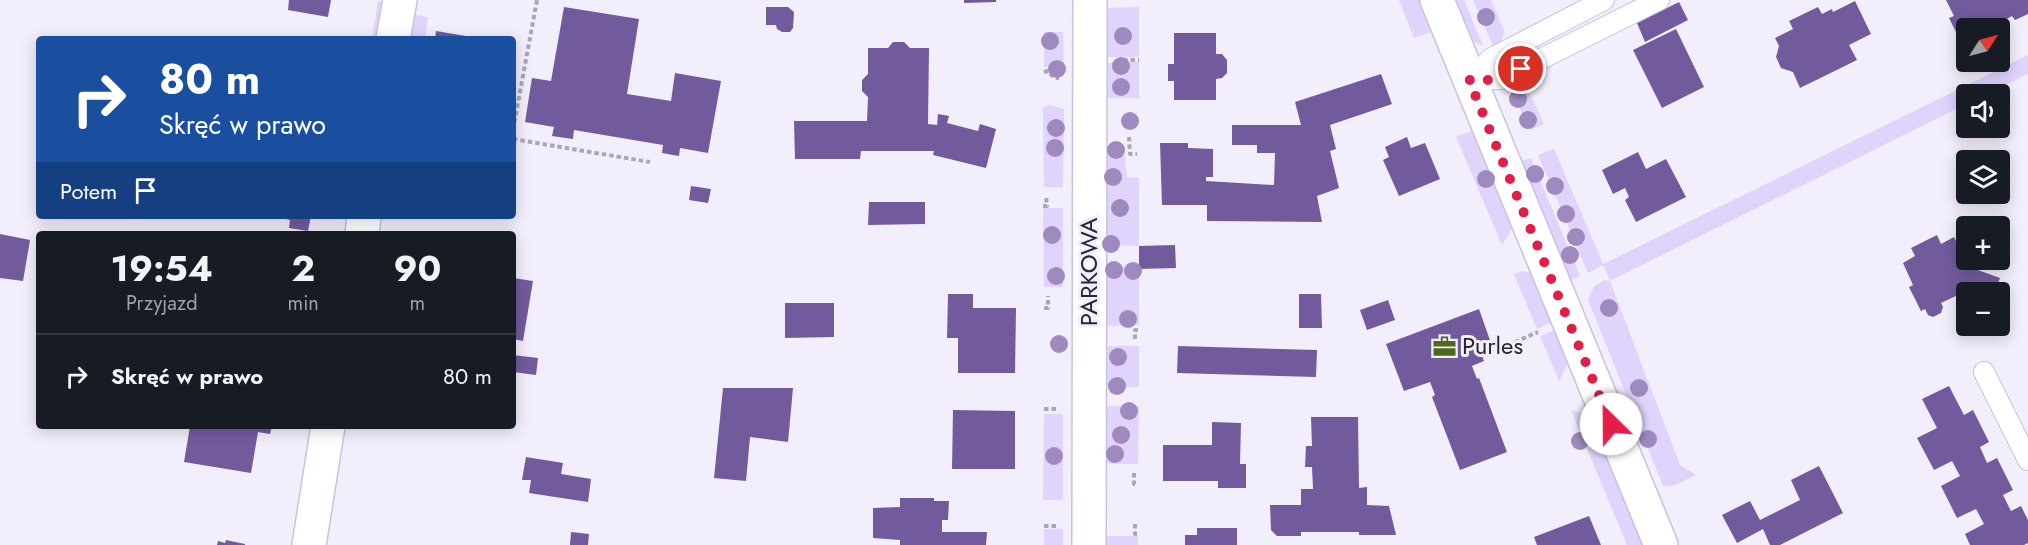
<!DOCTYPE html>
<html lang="pl">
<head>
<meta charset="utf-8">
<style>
	body { margin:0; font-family:Jost,sans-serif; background:#242831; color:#f1f3f6; height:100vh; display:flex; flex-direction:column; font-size:22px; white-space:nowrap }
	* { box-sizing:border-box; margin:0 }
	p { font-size:20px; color:#9ea1a6 }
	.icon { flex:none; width:33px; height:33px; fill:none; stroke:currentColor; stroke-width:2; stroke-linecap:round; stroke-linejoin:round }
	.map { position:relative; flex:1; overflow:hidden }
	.drawer { position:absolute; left:36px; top:231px; width:480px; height:198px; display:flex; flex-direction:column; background:#171b24; border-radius:6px; box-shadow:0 3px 15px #0003 }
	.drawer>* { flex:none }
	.banner { position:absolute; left:36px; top:36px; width:480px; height:183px; border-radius:6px; box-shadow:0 3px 15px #0003; background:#1a4fa0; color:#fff; overflow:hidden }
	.needle { width:39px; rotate:54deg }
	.buttons { position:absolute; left:1956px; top:18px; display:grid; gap:12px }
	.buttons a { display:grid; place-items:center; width:54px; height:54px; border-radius:6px; background:#171b24; box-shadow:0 3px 15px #0003; font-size:30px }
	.pin { position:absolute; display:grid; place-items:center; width:51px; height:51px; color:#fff; margin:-26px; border:3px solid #fff; border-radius:50%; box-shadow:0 2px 6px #0007 }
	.me { position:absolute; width:66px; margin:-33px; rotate:337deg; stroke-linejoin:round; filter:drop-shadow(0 0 4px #0008) }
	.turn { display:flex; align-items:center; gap:21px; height:126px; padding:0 24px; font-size:27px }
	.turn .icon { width:78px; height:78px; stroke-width:2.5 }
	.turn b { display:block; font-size:42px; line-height:51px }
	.then { display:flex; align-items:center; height:57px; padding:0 24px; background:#0003; gap:12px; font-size:22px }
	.eta { display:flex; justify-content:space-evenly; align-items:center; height:102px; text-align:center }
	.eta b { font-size:36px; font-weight:700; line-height:42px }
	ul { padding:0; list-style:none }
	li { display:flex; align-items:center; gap:18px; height:84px; padding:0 24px; border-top:2px solid #363941 }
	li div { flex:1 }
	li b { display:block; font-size:22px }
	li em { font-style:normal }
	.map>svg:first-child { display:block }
</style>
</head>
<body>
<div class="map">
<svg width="2028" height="545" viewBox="0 0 2028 545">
	<rect width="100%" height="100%" fill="#f2eefc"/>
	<g fill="#e0d4fd">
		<path d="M 1399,0 L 1419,0 L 1432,32 L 1414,38 Z"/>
		<path d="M 1453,0 L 1464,0 L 1483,46 L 1471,40 Z"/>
		<path d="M 1473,0 L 1491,0 L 1505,32 L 1500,42 L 1493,46 Z"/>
		<path d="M 378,1 L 391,3 L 385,39 L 372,39 Z"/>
		<path d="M 1139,7 L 1139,57 L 1103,57 L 1102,12 L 1108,8 Z"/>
		<path d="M 415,15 L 428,17 L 425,39 L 411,39 Z"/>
		<path d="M 1044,32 L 1063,32 L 1064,73 L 1055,74 L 1052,66 L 1044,67 Z"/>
		<path d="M 2028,55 L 2028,74 L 1987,94 L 1966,94 L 1966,104 L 1610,281 L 1680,465 L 1696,475 L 1673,486 L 1663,486 L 1588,300 L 1594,286 L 1605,280 L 1610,281 L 1603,265 L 1588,273 L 1538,155 L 1554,149 L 1603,264 Z"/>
		<path d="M 1139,62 L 1139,98 L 1108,98 L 1102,94 L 1103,63 Z"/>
		<path d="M 1523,79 L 1544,124 L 1530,130 L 1510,87 Z"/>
		<path d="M 1050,105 L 1064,109 L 1063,187 L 1044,187 L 1043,107 Z"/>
		<path d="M 1472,131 L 1513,227 L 1502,245 L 1456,137 Z"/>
		<path d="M 1109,146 L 1124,146 L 1127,177 L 1139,178 L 1139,246 L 1108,245 L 1102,238 L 1102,150 Z"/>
		<path d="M 1531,158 L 1580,276 L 1569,281 L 1520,162 Z"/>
		<path d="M 1043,208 L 1063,208 L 1063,287 L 1044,287 Z"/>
		<path d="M 1108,267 L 1139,267 L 1139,325 L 1108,326 L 1103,320 L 1102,273 Z"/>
		<path d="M 1522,271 L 1532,273 L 1552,322 L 1537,329 L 1514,274 Z"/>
		<path d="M 1555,330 L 1568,363 L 1559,381 L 1540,336 Z"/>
		<path d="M 1109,346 L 1139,346 L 1139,387 L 1109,387 L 1102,382 L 1103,351 Z"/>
		<path d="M 1109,406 L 1139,406 L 1138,464 L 1109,464 L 1102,458 L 1102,413 Z"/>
		<path d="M 1571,410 L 1583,414 L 1594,426 L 1643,545 L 1627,545 Z"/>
		<path d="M 1044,414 L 1063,414 L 1063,500 L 1043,500 Z"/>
		<rect x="1044" y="529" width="19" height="16"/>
		<path d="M 1109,536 L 1138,536 L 1138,545 L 1103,545 L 1103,540 Z"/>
	</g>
	<g fill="#725b9d">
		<path d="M 289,0 L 331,0 L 328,17 L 288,10 Z"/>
		<path d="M 964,0 L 996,0 L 996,2 L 964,3 Z"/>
		<path d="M 1946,0 L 2028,0 L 2028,14 L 2015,20 L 2012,16 L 1990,28 L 1966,28 L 1966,45 L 1963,46 L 1949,18 L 1954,16 Z"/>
		<path d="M 1855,1 L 1871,34 L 1849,45 L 1857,60 L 1800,88 L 1793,72 L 1781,68 L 1776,57 L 1779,46 L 1775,38 L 1793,29 L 1789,21 L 1818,7 L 1822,14 L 1832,9 L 1833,12 Z"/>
		<path d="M 1679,2 L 1688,20 L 1645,42 L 1637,23 Z"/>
		<path d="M 564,7 L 639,19 L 627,94 L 671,101 L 675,73 L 721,81 L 708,153 L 680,148 L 679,156 L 662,153 L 663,145 L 574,130 L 573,139 L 552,136 L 554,127 L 525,122 L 532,78 L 551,81 Z"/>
		<path d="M 766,7 L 788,7 L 794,12 L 793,28 L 790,32 L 782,32 L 777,29 L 776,25 L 766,25 Z"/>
		<path d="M 1676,29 L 1704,87 L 1662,108 L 1633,50 Z"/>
		<path d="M 436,31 L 478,38 L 478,39 L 435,39 Z"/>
		<path d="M 1174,33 L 1216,33 L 1216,54 L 1222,54 L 1227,60 L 1227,73 L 1222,78 L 1216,79 L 1216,100 L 1174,100 L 1174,81 L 1168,81 L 1168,64 L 1174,64 Z"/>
		<path d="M 893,42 L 904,42 L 910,48 L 929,48 L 928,124 L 937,125 L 938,114 L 949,116 L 947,123 L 978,131 L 980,124 L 996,129 L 986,168 L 933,155 L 934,151 L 861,151 L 860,159 L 795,159 L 794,121 L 867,121 L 868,97 L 862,91 L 862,80 L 868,74 L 868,48 L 888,48 Z"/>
		<path d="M 1381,74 L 1392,104 L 1330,125 L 1336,149 L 1330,151 L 1339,188 L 1317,196 L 1322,222 L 1207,221 L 1207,205 L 1162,205 L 1160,143 L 1188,143 L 1188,148 L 1213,149 L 1213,177 L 1206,177 L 1206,181 L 1274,185 L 1275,153 L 1257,153 L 1257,145 L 1232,145 L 1232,125 L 1301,125 L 1295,102 Z"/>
		<path d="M 1407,137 L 1411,148 L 1425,143 L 1440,179 L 1399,196 L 1383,160 L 1389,157 L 1385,147 Z"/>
		<path d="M 1638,152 L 1646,169 L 1666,159 L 1686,197 L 1636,222 L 1625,200 L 1629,197 L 1625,188 L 1613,194 L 1602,170 Z"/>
		<path d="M 691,186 L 711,189 L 708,203 L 689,200 Z"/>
		<path d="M 869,202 L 925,202 L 925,224 L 868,225 Z"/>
		<path d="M 273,216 L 311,216 L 308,231 L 289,228 L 290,220 Z"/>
		<path d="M 0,234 L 30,240 L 23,281 L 0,278 Z"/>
		<path d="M 1937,235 L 1941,244 L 1954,237 L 1965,259 L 1971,260 L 1975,269 L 2000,278 L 1995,292 L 1966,292 L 1966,300 L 1959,298 L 1958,295 L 1941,303 L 1943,307 L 1941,313 L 1933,317 L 1928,315 L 1925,309 L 1921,311 L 1909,287 L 1913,285 L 1903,263 L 1915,256 L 1911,248 Z"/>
		<path d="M 1175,245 L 1176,268 L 1139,269 L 1139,246 Z"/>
		<path d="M 513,278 L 533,281 L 523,341 L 513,339 Z"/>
		<path d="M 948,294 L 973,294 L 973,308 L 1016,308 L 1015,373 L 958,373 L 958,338 L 947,338 Z"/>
		<path d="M 1299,294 L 1321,294 L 1322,328 L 1299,328 Z"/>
		<path d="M 1388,300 L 1395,320 L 1367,330 L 1360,310 Z"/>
		<path d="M 785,303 L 834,303 L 834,337 L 785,338 Z"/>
		<path d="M 1479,309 L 1492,346 L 1480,350 L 1484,361 L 1472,366 L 1477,379 L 1479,378 L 1507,452 L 1460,470 L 1432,397 L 1435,395 L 1430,382 L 1404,391 L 1386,344 Z"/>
		<path d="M 1178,346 L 1317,350 L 1316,377 L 1177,373 Z"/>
		<path d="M 513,355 L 538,358 L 536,375 L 513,372 Z"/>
		<path d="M 1949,386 L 1964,415 L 1973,410 L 1989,442 L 1980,447 L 1987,463 L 1997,458 L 2013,490 L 2003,495 L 2011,511 L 2021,506 L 2028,520 L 2028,543 L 2024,545 L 1970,545 L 1965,534 L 1984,524 L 1976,509 L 1957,518 L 1941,486 L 1960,476 L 1952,461 L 1934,470 L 1917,438 L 1937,428 L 1922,399 Z"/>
		<path d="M 723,388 L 793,388 L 788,442 L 750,437 L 746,481 L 714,478 Z"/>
		<path d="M 953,410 L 1015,411 L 1015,469 L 952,469 Z"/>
		<path d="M 1311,417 L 1358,417 L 1359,488 L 1367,487 L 1367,505 L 1389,506 L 1396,535 L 1359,535 L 1359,532 L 1301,532 L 1301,536 L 1277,536 L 1271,530 L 1270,505 L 1301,505 L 1301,489 L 1313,489 L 1312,467 L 1305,467 L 1306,446 L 1312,446 Z"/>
		<path d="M 1212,422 L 1241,423 L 1240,464 L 1246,464 L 1246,488 L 1218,488 L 1218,481 L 1163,481 L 1163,445 L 1212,445 Z"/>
		<path d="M 190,426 L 272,426 L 270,434 L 258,432 L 251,473 L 184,462 Z"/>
		<path d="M 526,457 L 563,463 L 561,474 L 591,479 L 588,502 L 529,493 L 531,480 L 522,480 Z"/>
		<path d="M 1819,466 L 1843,513 L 1780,545 L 1770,545 L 1763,529 L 1737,543 L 1722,515 L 1750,501 L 1760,520 L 1800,500 L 1791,480 Z"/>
		<path d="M 900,498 L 934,498 L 934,501 L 949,501 L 948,520 L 942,520 L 942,532 L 987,532 L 986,545 L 900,545 L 900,540 L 873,538 L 873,508 L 900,507 Z"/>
		<path d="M 1589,516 L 1601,545 L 1537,545 L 1534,537 Z"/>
		<path d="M 1197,528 L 1237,528 L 1237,545 L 1185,545 L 1185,535 L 1197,535 Z"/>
		<path d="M 571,532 L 589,534 L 588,545 L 570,545 Z"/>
		<path d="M 226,540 L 245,544 L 245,545 L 217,545 L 218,541 L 225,543 Z"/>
	</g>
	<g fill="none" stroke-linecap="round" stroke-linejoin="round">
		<defs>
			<g id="service">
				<path d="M 1469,79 L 1501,79 L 1659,0"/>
				<path d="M 1469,79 L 1492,58 L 1604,0"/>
				<path d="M 1984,372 L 2028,460"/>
			</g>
			<g id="minor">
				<path d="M 393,39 L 400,0"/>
				<path d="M 362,234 L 364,216"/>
				<path d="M 309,545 L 328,426"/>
				<path d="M 1089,545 L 1090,0"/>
			</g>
			<path id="tertiary" d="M 1437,0 L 1661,545"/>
		</defs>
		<use href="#service" stroke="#cac1e1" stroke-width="22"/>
		<use href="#minor" stroke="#cac1e1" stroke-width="36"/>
		<use href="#tertiary" stroke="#cac1e1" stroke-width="36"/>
		<g stroke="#aaa6b4" stroke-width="4" stroke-dasharray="4.5 3" stroke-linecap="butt">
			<path d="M 1123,60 L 1139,60"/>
			<path d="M 1044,72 L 1048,71 L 1054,78 L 1059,78"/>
			<path d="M 513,130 L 537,0"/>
			<path d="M 1129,137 L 1130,154 L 1137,154"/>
			<path d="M 513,139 L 650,162"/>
			<path d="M 1043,206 L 1047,206 L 1046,196"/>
			<path d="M 1044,308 L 1048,308 L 1048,296"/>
			<path d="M 1135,339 L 1135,330 L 1139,330"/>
			<path d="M 1508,345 L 1538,332"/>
			<path d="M 1044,409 L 1056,409"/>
			<path d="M 1134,473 L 1134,484 L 1138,484"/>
			<path d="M 1135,524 L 1135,534 L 1138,534"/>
			<path d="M 1044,526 L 1057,526"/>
		</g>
		<use href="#service" stroke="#fff" stroke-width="20"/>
		<use href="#minor" stroke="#fff" stroke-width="33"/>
		<use href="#tertiary" stroke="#fff" stroke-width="33"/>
	</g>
	<g fill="#9e8abe">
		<circle cx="1486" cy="17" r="9"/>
		<circle cx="1123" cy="36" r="9"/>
		<circle cx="1050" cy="41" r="9"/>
		<circle cx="1121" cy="66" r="9"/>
		<circle cx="1057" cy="69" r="9"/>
		<circle cx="1121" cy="87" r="9"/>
		<circle cx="1518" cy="99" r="9"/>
		<circle cx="1528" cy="120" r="9"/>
		<circle cx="1130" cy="121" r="9"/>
		<circle cx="1056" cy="128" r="9"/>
		<circle cx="1055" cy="148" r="9"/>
		<circle cx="1116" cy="150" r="9"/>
		<circle cx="1535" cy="174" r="9"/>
		<circle cx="1113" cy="177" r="9"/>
		<circle cx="1486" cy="179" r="9"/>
		<circle cx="1555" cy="186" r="9"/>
		<circle cx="1120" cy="208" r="9"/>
		<circle cx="1566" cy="214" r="9"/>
		<circle cx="1052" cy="235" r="9"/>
		<circle cx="1576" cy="237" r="9"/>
		<circle cx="1111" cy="244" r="9"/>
		<circle cx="1570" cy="255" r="9"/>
		<circle cx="1114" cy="270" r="9"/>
		<circle cx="1133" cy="271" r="9"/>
		<circle cx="1056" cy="276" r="9"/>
		<circle cx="1609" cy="308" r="9"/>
		<circle cx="1128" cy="319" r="9"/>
		<circle cx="1059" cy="344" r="9"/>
		<circle cx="1118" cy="357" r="9"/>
		<circle cx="1117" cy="386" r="9"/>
		<circle cx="1639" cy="388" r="9"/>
		<circle cx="1129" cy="411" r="9"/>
		<circle cx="1121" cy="435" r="9"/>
		<circle cx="1648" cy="439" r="9"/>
		<circle cx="1580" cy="441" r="9"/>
		<circle cx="1115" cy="454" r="9"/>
		<circle cx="1054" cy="456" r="9"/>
	</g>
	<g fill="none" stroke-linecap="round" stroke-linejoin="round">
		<path stroke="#e11d48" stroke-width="10" stroke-dasharray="0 18" d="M 1521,69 L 1501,80 L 1469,80 L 1611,424"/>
	</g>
	<defs>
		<symbol id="office-bare" viewBox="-9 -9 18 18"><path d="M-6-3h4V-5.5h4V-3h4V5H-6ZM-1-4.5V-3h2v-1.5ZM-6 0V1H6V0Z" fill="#4f6819" stroke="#f2eefc" stroke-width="2.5" paint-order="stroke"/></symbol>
	</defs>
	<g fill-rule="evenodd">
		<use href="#office-bare" x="1428" y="330" width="33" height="33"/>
	</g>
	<g text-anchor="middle" stroke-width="6" stroke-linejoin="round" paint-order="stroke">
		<g font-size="24" fill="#292632" stroke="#f2eefc">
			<text transform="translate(1089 272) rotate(-90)" y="8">PARKOWA</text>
		</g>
		<g font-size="24" fill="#292632" stroke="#f2eefc" text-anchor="start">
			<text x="1462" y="354">Purles</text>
		</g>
	</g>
</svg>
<div class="buttons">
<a><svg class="needle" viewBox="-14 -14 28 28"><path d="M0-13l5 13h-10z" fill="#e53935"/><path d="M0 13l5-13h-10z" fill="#9ea1a6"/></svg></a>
<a><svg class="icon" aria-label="sound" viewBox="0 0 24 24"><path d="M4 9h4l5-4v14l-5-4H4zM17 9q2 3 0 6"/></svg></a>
<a><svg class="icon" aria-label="layers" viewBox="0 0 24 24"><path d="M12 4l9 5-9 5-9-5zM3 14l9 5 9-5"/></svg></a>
<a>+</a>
<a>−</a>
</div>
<div class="pin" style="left:1521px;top:69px;background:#d93025"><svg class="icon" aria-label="arrive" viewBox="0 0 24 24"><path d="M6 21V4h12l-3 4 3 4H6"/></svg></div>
<svg class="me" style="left:1611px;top:424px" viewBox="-20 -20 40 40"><circle r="19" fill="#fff"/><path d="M0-13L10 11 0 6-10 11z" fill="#e11d48"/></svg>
<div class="banner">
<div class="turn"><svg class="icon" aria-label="right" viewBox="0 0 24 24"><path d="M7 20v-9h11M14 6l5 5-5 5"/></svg><div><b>80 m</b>Skręć w prawo</div></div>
<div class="then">Potem<svg class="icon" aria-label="arrive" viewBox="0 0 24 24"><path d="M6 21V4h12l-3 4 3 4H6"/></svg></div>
</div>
<section class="drawer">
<div class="eta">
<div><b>19:54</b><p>Przyjazd</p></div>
<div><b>2</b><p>min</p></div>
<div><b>90</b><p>m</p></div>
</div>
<ul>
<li><svg class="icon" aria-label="right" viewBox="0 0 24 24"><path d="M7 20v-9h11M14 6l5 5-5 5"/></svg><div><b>Skręć w prawo</b></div><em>80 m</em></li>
</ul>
</section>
</div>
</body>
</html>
